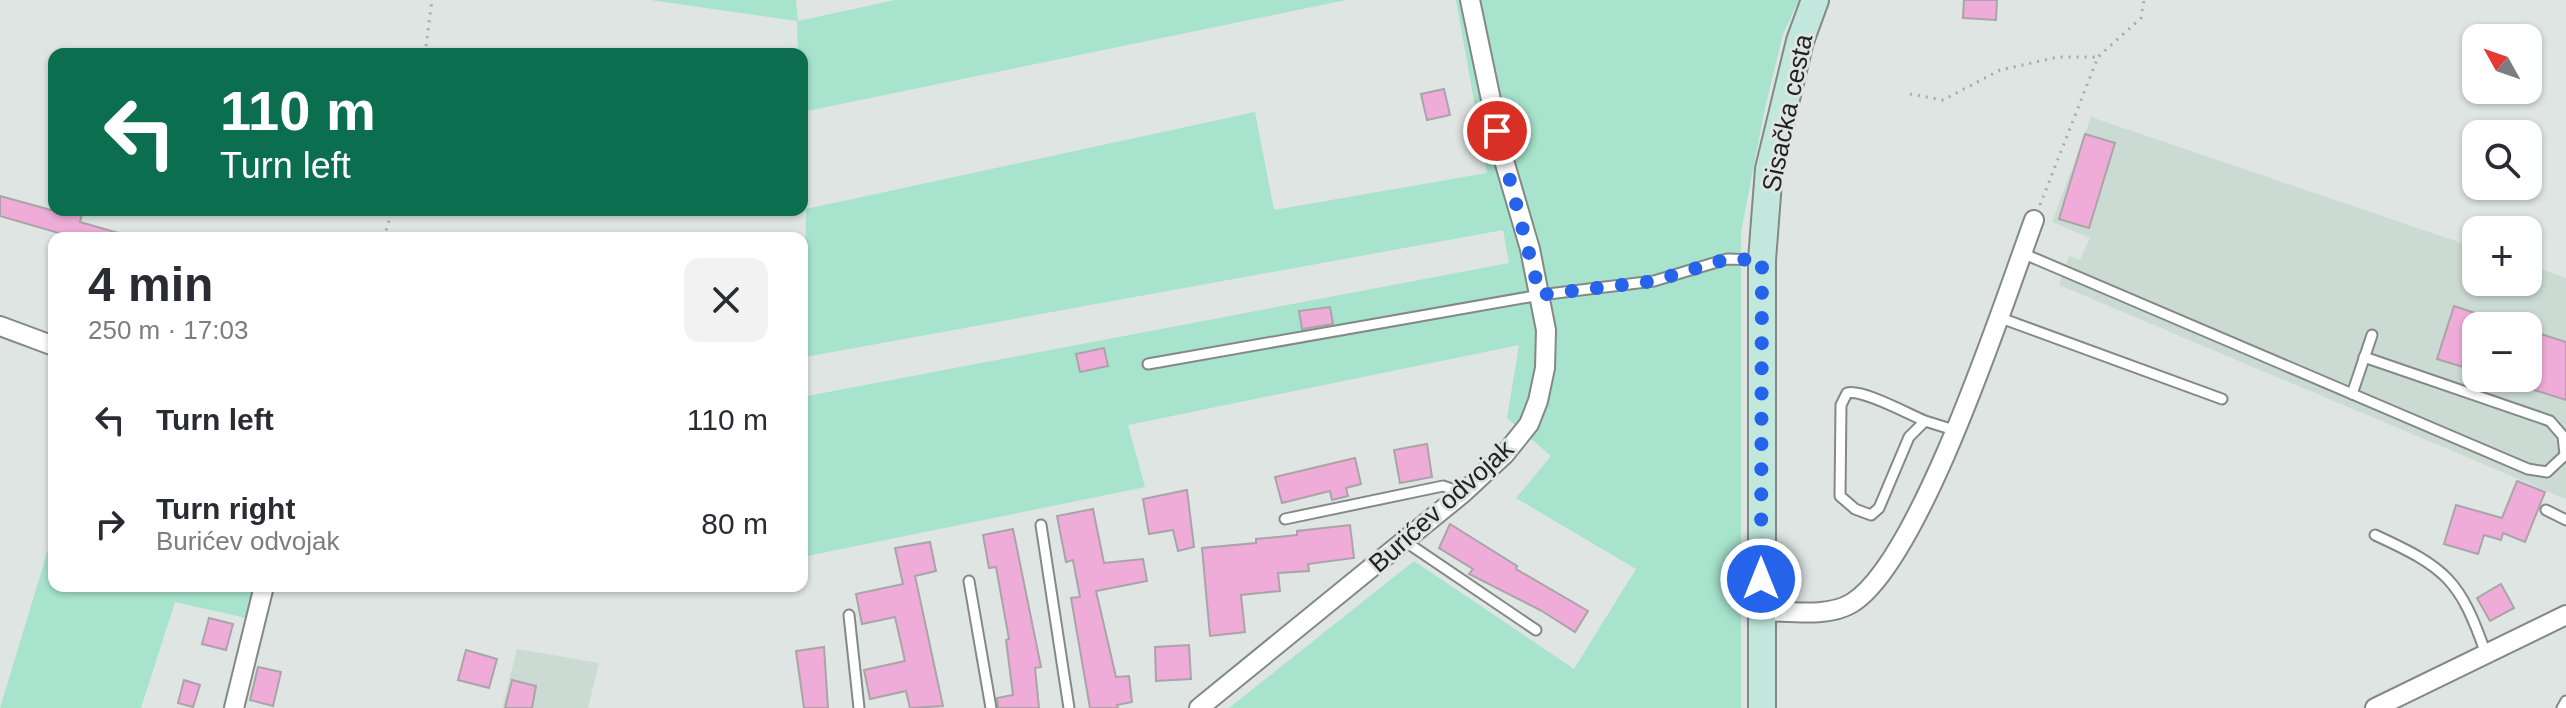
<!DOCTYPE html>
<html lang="en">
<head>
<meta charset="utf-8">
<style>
	body { margin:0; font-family:Arial,sans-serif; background:#f2f2f3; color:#2b2b33; height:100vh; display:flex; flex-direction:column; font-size:30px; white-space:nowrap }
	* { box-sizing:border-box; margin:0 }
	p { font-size:26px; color:#7c7c81 }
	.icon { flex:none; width:44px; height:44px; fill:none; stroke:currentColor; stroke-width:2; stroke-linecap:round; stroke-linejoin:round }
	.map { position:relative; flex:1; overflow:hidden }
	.details { position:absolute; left:48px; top:232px; width:760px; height:360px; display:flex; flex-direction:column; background:#fff; border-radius:16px; box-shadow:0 2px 6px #0004 }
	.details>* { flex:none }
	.banner { position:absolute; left:48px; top:48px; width:760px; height:168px; border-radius:16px; box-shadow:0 2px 6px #0004; background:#0b6e4f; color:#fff; overflow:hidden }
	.needle { width:52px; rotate:310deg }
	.buttons { position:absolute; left:2462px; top:24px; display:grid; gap:16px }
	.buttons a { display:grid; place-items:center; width:80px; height:80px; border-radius:16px; background:#fff; box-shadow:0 2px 6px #0004; font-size:40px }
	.pin { position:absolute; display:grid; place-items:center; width:68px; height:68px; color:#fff; margin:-34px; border:4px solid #fff; border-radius:50%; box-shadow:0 2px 8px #0007 }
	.me { position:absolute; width:88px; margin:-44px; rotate:0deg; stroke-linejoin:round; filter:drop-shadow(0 0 6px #0008) }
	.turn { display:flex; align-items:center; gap:28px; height:168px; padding:0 40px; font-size:36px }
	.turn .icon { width:104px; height:104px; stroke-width:2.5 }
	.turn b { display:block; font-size:56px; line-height:68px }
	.round { display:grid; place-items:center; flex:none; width:84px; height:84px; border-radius:16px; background:#f2f2f3 }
	.head { display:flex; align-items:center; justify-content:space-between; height:136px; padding:0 40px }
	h1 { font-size:48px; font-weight:800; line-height:60px }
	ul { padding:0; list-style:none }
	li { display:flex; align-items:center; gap:24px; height:104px; padding:0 40px }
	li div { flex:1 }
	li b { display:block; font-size:30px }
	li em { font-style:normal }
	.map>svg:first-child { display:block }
</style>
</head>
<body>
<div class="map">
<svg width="2566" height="708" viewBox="0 0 2566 708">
	<rect width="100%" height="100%" fill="#dee5e2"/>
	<g fill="#ccdad4" fill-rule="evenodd">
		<path d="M 2091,117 L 2476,248 L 2476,282 L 2528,282 L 2528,265 L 2566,278 L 2566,499 L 2059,285 L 2069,256 L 2080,260 L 2090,238 L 2052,222 ZM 2476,326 L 2528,326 L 2528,378 L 2476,378 Z"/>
		<path d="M 517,649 L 599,663 L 588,708 L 502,708 Z"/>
	</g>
	<g fill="#a7e3cd">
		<path d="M 651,0 L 796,0 L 798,21 L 895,0 L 1346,0 L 802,112 L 802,54 L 798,54 L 797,21 Z"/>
		<path d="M 1456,0 L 1799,0 L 1783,34 L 1765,108 L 1741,232 L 1741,708 L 1229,708 L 1414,561 L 1574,669 L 1636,569 L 1516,498 L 1551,456 L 1507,418 L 1519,345 L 1128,425 L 1145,487 L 802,557 L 802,397 L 1509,263 L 1503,230 L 805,357 L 806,209 L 1255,112 L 1274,210 L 1487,173 Z"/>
		<path d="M 54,530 L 54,586 L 254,586 L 246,618 L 175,602 L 141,708 L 0,708 Z"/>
	</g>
	<g fill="#efacd9" stroke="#aaa4a8" stroke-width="2">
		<path d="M 1964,0 L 1997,0 L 1996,20 L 1963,18 Z"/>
		<path d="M 1444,89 L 1450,115 L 1427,120 L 1421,94 Z"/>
		<path d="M 2085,134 L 2115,143 L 2089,228 L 2059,219 Z"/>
		<path d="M 0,196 L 51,210 L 83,210 L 80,222 L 122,234 L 122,238 L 76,238 L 0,216 Z"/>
		<path d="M 2454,306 L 2505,323 L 2504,326 L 2476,326 L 2476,371 L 2437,359 Z"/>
		<path d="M 1330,307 L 1333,324 L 1302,329 L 1299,311 Z"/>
		<path d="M 2528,330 L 2566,342 L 2566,400 L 2528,388 Z"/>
		<path d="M 1104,348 L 1108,366 L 1080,372 L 1076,354 Z"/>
		<path d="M 1427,444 L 1432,477 L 1400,483 L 1394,450 Z"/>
		<path d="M 1355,458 L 1361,484 L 1346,488 L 1348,496 L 1332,500 L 1330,491 L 1282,503 L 1275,477 Z"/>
		<path d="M 2517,481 L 2545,492 L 2525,542 L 2503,533 L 2501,540 L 2484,535 L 2478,554 L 2444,544 L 2456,505 L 2502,518 Z"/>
		<path d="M 1187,490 L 1194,547 L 1178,551 L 1173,530 L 1149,534 L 1143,499 Z"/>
		<path d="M 1093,509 L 1104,563 L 1143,559 L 1147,581 L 1096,591 L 1116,677 L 1129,676 L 1132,702 L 1117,705 L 1118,708 L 1090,708 L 1071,598 L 1080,597 L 1073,560 L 1066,562 L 1057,516 Z"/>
		<path d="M 1450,524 L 1517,566 L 1516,569 L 1588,611 L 1575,632 L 1542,611 L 1469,574 L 1473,569 L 1439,548 Z"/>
		<path d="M 1350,525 L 1354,558 L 1308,564 L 1309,571 L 1278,573 L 1280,591 L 1241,595 L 1245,632 L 1210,636 L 1202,548 L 1256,543 L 1256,539 L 1297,535 L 1297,531 Z"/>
		<path d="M 1013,529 L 1041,667 L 1035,668 L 1039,708 L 998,708 L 997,698 L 1013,695 L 1006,640 L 1009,639 L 996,567 L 989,568 L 983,535 Z"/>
		<path d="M 930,542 L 936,571 L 915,576 L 943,706 L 910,708 L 906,691 L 870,699 L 864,670 L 905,661 L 895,617 L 862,624 L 856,594 L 903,584 L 895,548 Z"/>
		<path d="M 2501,584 L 2514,608 L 2490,621 L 2477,598 Z"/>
		<path d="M 209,618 L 233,624 L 226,650 L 202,644 Z"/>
		<path d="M 1189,645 L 1191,679 L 1156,681 L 1155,647 Z"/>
		<path d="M 824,647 L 828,708 L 804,708 L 796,651 Z"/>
		<path d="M 466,650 L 497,659 L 489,688 L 458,680 Z"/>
		<path d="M 258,667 L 281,672 L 273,706 L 250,700 Z"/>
		<path d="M 184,680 L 200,685 L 193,707 L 178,703 Z"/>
		<path d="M 512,680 L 536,686 L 532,708 L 505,708 Z"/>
	</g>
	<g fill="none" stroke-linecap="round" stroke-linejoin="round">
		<defs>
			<g id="lane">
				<path d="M 2022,253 L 2528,469 L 2547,472 L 2565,455 L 2563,436 L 2550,421 L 2364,357"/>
				<path d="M 1998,317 L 2222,399"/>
				<path d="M 1148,364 L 1540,295 L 1654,281 L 1727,259 L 1759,260"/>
				<path d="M 2352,394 L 2372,335"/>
				<path d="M 1925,421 L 1909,437 L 1879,508 L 1871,515 L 1855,509 L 1840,496 L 1841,405 L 1847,393 C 1863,389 1908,414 1925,421 L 1954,430"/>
				<path d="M 2546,510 L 2566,520"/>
				<path d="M 1285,519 L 1443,486 L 1463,493"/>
				<path d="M 1041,525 L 1069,708"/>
				<path d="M 2375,535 C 2447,568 2460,580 2486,654"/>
				<path d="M 1406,542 L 1536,630"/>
				<path d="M 969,581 L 991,708"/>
				<path d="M 849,615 L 859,708"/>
				<path d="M 2562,708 L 2566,701"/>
			</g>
			<g id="street">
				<path d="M 0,326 L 54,346"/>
				<path d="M 1761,611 C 1788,611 1828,618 1852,603 C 1920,561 2004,302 2034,220"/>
				<path d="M 234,708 L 264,586"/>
				<path d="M 1199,708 L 1463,493 L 1505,454 L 1529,424 L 1538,401 L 1545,368 L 1546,330 L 1530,249 L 1503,157 L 1470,0"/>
				<path d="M 2375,708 L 2566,615"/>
			</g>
			<path id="secondary" d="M 1762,708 L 1762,260 L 1769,169 L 1800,41 L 1815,0"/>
		</defs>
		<use href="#lane" stroke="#838987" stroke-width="13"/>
		<use href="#street" stroke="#838987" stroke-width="22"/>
		<use href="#secondary" stroke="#838987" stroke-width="30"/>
		<g stroke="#a5aba8" stroke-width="3" stroke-dasharray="2 6" stroke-linecap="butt">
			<path d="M 425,54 L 432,0"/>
			<path d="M 1910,94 L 1943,100 L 2000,70 L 2058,57 L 2098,57"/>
			<path d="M 2040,205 L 2098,57 L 2141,18 L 2144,0"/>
			<path d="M 384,238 L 392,210"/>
		</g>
		<use href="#lane" stroke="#fff" stroke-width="9"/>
		<use href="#street" stroke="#fff" stroke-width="18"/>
		<use href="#secondary" stroke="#c2e8de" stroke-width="26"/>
	</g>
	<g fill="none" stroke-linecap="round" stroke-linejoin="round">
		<path stroke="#2563eb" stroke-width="14" stroke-dasharray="0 25.2" d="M 1497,131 L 1540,295 L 1654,281 L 1727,259 L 1762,260 L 1761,579"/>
	</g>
	<g text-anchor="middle" stroke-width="6" stroke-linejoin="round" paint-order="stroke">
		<g font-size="26" fill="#212423" stroke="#dee5e2">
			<text transform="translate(1787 113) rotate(-78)" y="9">Sisačka cesta</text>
			<text transform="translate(1441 506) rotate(-42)" y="9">Burićev odvojak</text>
		</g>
	</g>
</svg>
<div class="buttons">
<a><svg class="needle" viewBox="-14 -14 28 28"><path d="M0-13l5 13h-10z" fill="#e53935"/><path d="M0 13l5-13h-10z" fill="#7c7c81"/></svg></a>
<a><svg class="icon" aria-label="search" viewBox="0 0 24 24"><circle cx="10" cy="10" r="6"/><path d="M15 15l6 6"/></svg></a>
<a>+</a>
<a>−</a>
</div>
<div class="pin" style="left:1497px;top:131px;background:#d93025"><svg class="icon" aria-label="arrive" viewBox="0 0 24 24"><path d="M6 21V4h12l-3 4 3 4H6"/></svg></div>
<svg class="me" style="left:1761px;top:579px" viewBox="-20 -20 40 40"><circle r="17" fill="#2563eb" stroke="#fff" stroke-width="3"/><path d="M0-11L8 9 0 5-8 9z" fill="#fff"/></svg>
<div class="banner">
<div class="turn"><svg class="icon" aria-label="left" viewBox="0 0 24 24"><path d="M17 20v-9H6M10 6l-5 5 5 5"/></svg><div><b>110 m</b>Turn left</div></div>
</div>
<section class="details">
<div class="head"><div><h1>4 min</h1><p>250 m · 17:03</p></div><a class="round"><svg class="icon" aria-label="close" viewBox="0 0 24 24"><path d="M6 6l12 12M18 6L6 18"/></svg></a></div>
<ul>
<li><svg class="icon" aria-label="left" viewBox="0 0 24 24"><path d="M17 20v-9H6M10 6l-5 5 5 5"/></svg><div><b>Turn left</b></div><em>110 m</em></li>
<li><svg class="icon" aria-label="right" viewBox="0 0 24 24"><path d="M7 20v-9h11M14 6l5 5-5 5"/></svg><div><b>Turn right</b><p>Burićev odvojak</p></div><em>80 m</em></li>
</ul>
</section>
</div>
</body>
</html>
